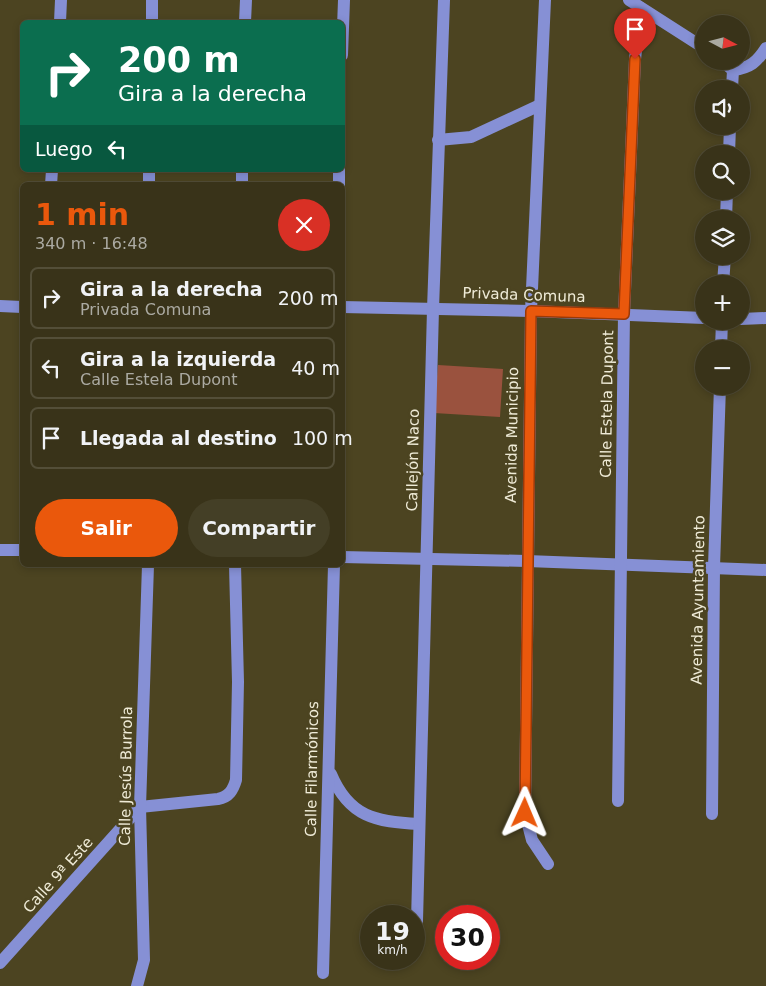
<!DOCTYPE html>
<html lang="es">
<head>
<meta charset="utf-8">
<style>
	body { margin:0; font-family:"DejaVu Sans",sans-serif; background:#443f26; color:#f1f3f6; height:100vh; display:flex; flex-direction:column; font-size:19px; white-space:nowrap }
	* { box-sizing:border-box; margin:0 }
	p { font-size:16px; color:#abaaa2 }
	.icon { flex:none; width:28px; height:28px; fill:none; stroke:currentColor; stroke-width:2; stroke-linecap:round; stroke-linejoin:round }
	.map { position:relative; flex:1; overflow:hidden }
	.side { position:absolute; left:20px; top:182px; width:325px; height:385px; display:flex; flex-direction:column; background:#393319; border-radius:8px; box-shadow:0 2px 8px #0003,0 0 0 1px #534e38 }
	.side>* { flex:none }
	.top-card { position:absolute; left:20px; top:20px; width:325px; height:152px; border-radius:8px; box-shadow:0 2px 8px #0003,0 0 0 1px #534e38; background:#0b6e4f; color:#fff; overflow:hidden }
	.needle { width:32px; rotate:97deg }
	.buttons { position:absolute; left:695px; top:15px; display:grid; gap:10px }
	.buttons a { display:grid; place-items:center; width:55px; height:55px; border-radius:50%; background:#393319; box-shadow:0 2px 8px #0003,0 0 0 1px #534e38; font-size:25px }
	.speed { position:absolute; left:360px; top:905px; display:flex; gap:10px; font-size:25px; font-weight:700; text-align:center }
	.speed>* { display:grid; place-content:center; width:65px; height:65px; border-radius:50%; background:#393319; box-shadow:0 2px 8px #0003,0 0 0 1px #534e38; line-height:1 }
	.speed small { font-size:12px; font-weight:400 }
	.speed .limit { border:8px solid #d22; background:#fff; color:#111 }
	.pin { position:absolute; display:grid; place-items:center; width:42px; height:42px; color:#fff; margin:-51px -21px; border-radius:50% 50% 50% 0; rotate:-45deg; box-shadow:0 0 5px #0007 }
	.pin .icon { rotate:45deg }
	.me { position:absolute; width:55px; margin:-28px; rotate:1deg; stroke-linejoin:round; filter:drop-shadow(0 0 4px #0008) }
	.turn { display:flex; align-items:center; gap:18px; height:105px; padding:0 15px; font-size:22px }
	.turn .icon { width:65px; height:65px; stroke-width:2.5 }
	.turn b { display:block; font-size:35px; line-height:42px }
	.then { display:flex; align-items:center; height:48px; padding:0 15px; background:#0003; gap:10px; font-size:19px }
	.round { display:grid; place-items:center; flex:none; width:52px; height:52px; border-radius:26px; background:#443f26 }
	.summary { display:flex; align-items:center; justify-content:space-between; height:85px; padding:0 15px }
	h1 { font-size:30px; font-weight:800; line-height:38px; color:#ea580c }
	.button { display:flex; gap:10px; margin-top:auto; padding:10px 15px }
	.button a { flex:1; height:58px; border-radius:30px; background:#ea580c; color:#fff; font-size:20px; font-weight:800; line-height:58px; text-align:center }
	.button a+a { background:#443f26; color:#f1f3f6 }
	ul { padding:0; list-style:none }
	li { display:flex; align-items:center; gap:15px; height:62px; margin:0 10px 8px; padding:0 5px; border:2px solid #534e38; border-radius:8px }
	li div { flex:1 }
	li b { display:block; font-size:19px }
	li em { font-style:normal }
	.map>svg:first-child { display:block }
</style>
</head>
<body>
<div class="map">
<svg width="766" height="986" viewBox="0 0 766 986">
	<rect width="100%" height="100%" fill="#4c4421"/>
	<path fill="#9a523e" d="M 438,365 L 503,369 L 500,417 L 434,413 Z"/>
	<g fill="none" stroke-linecap="round" stroke-linejoin="round">
		<g stroke="#8690d5" stroke-width="12">
			<path d="M 545,0 L 531,311 L 525,813 L 532,840 L 548,864"/>
			<path d="M 629,0 L 704,48"/>
			<path d="M 60,22 L 61,0"/>
			<path d="M 152,22 L 152,0"/>
			<path d="M 245,22 L 246,0"/>
			<path d="M 342,55 L 344,0"/>
			<path d="M 722,61 L 733,70"/>
			<path d="M 733,70 C 750,68 757,62 766,48"/>
			<path d="M 732,89 L 733,70"/>
			<path d="M 438,140 L 471,137 L 540,105"/>
			<path d="M 729,154 L 730,126"/>
			<path d="M 51,185 L 52,170"/>
			<path d="M 149,185 L 149,170"/>
			<path d="M 242,185 L 242,170"/>
			<path d="M 339,185 L 339,170"/>
			<path d="M 726,219 L 727,191"/>
			<path d="M 723,284 L 725,256"/>
			<path d="M 0,306 L 22,307"/>
			<path d="M 342,307 L 531,311 L 704,318"/>
			<path d="M 741,319 L 766,318"/>
			<path d="M 721,349 L 722,321"/>
			<path d="M 0,550 L 22,550"/>
			<path d="M 342,557 L 527,561 L 766,570"/>
			<path d="M 331,774 C 349,817 376,822 419,824"/>
			<path d="M 618,801 L 624,314 L 635,59 L 641,8"/>
			<path d="M 712,814 L 714,567 L 720,386"/>
			<path d="M 417,921 L 433,309 L 444,0"/>
			<path d="M 0,963 L 140,807 L 218,799 C 229,797 233,790 236,780 L 238,682 L 235,565"/>
			<path d="M 323,973 L 334,565"/>
			<path d="M 137,986 L 144,960 L 140,807 L 148,565"/>
		</g>
	</g>
	<g fill="none" stroke-linecap="round" stroke-linejoin="round">
		<defs>
			<path id="route" d="M 525,813 L 531,311 L 624,314 L 635,59"/>
		</defs>
		<use href="#route" stroke="#983908" stroke-width="12"/>
		<use href="#route" stroke="#ea580c" stroke-width="9"/>
	</g>
	<g text-anchor="middle" stroke-width="5" stroke-linejoin="round" paint-order="stroke">
		<g font-size="15" fill="#efebd7" stroke="#4c4421">
			<text transform="translate(524 295) rotate(2)" y="5">Privada Comuna</text>
			<text transform="translate(607 404) rotate(-89)" y="5">Calle Estela Dupont</text>
			<text transform="translate(512 435) rotate(-89)" y="5">Avenida Municipio</text>
			<text transform="translate(413 460) rotate(-89)" y="5">Callejón Naco</text>
			<text transform="translate(698 600) rotate(-89)" y="5">Avenida Ayuntamiento</text>
			<text transform="translate(312 769) rotate(-89)" y="5">Calle Filarmónicos</text>
			<text transform="translate(126 776) rotate(-89)" y="5">Calle Jesús Burrola</text>
			<text transform="translate(58 875) rotate(-48)" y="5">Calle 9ª Este</text>
		</g>
	</g>
</svg>
<div class="buttons">
<a><svg class="needle" viewBox="-14 -14 28 28"><path d="M0-13l5 13h-10z" fill="#e53935"/><path d="M0 13l5-13h-10z" fill="#abaaa2"/></svg></a>
<a><svg class="icon" aria-label="sound" viewBox="0 0 24 24"><path d="M4 9h4l5-4v14l-5-4H4zM17 9q2 3 0 6"/></svg></a>
<a><svg class="icon" aria-label="search" viewBox="0 0 24 24"><circle cx="10" cy="10" r="6"/><path d="M15 15l6 6"/></svg></a>
<a><svg class="icon" aria-label="layers" viewBox="0 0 24 24"><path d="M12 4l9 5-9 5-9-5zM3 14l9 5 9-5"/></svg></a>
<a>+</a>
<a>−</a>
</div>
<div class="speed"><div>19<small>km/h</small></div><div class="limit">30</div></div>
<div class="pin" style="left:635px;top:59px;background:#d93025"><svg class="icon" aria-label="arrive" viewBox="0 0 24 24"><path d="M6 21V4h12l-3 4 3 4H6"/></svg></div>
<svg class="me" style="left:525px;top:813px" viewBox="-20 -20 40 40"><path d="M0-17L14 15 0 8-14 15z" fill="#ea580c" stroke="#fff" stroke-width="4"/></svg>
<div class="top-card">
<div class="turn"><svg class="icon" aria-label="right" viewBox="0 0 24 24"><path d="M7 20v-9h11M14 6l5 5-5 5"/></svg><div><b>200 m</b>Gira a la derecha</div></div>
<div class="then">Luego<svg class="icon" aria-label="left" viewBox="0 0 24 24"><path d="M17 20v-9H6M10 6l-5 5 5 5"/></svg></div>
</div>
<section class="side">
<div class="summary"><div><h1>1 min</h1><p>340 m · 16:48</p></div><a class="round" style="background:#d93025;color:#fff"><svg class="icon" aria-label="close" viewBox="0 0 24 24"><path d="M6 6l12 12M18 6L6 18"/></svg></a></div>
<ul>
<li><svg class="icon" aria-label="right" viewBox="0 0 24 24"><path d="M7 20v-9h11M14 6l5 5-5 5"/></svg><div><b>Gira a la derecha</b><p>Privada Comuna</p></div><em>200 m</em></li>
<li><svg class="icon" aria-label="left" viewBox="0 0 24 24"><path d="M17 20v-9H6M10 6l-5 5 5 5"/></svg><div><b>Gira a la izquierda</b><p>Calle Estela Dupont</p></div><em>40 m</em></li>
<li><svg class="icon" aria-label="arrive" viewBox="0 0 24 24"><path d="M6 21V4h12l-3 4 3 4H6"/></svg><div><b>Llegada al destino</b></div><em>100 m</em></li>
</ul>
<div class="button"><a>Salir</a><a>Compartir</a></div>
</section>
</div>
</body>
</html>
